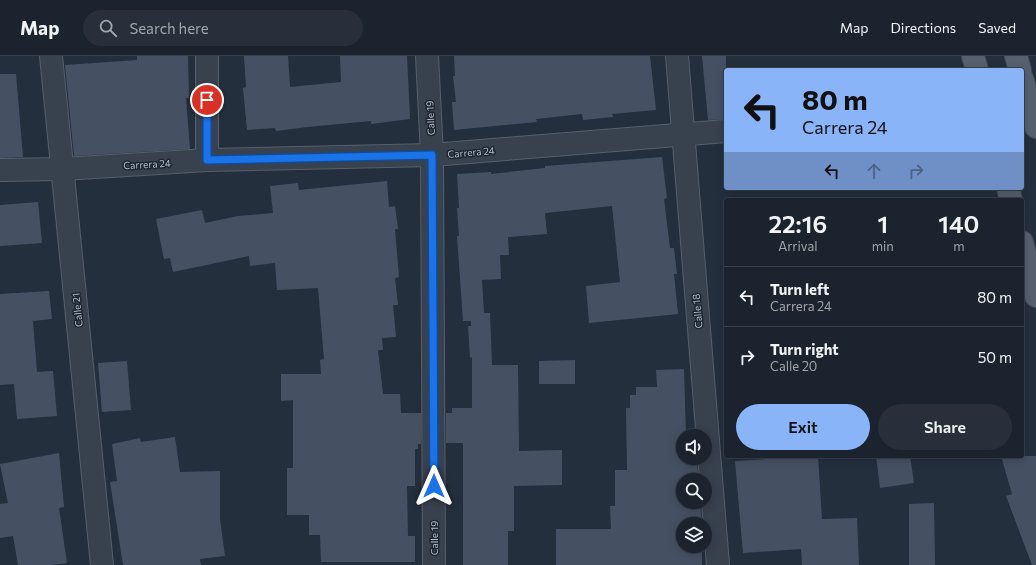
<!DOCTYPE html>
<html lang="en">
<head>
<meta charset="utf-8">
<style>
	body { margin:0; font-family:Commissioner,sans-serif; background:#282f3a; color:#f1f3f6; height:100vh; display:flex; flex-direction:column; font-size:15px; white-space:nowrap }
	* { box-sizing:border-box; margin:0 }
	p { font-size:13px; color:#a0a4aa }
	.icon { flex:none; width:22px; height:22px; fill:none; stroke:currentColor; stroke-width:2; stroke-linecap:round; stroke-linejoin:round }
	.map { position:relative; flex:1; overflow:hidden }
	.side { position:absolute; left:724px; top:142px; width:300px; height:260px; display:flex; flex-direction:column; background:#1b232e; border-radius:4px; box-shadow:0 2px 10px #0003,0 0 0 1px #39404a }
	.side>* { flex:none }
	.hud { position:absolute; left:724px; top:12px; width:300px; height:122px; border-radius:4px; box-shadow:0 2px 10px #0003,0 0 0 1px #39404a; background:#8ab4f8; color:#111; overflow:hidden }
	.tools { position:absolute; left:676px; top:373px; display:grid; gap:8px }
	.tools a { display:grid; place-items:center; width:36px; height:36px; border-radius:50%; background:#1b232e; box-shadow:0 2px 10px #0003,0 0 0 1px #39404a; font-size:20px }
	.pin { position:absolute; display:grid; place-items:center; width:34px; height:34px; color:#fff; margin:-17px; border:2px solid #fff; border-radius:50%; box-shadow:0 1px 4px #0007 }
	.me { position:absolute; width:44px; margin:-22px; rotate:0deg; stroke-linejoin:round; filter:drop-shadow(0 0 3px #0008) }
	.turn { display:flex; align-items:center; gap:14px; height:84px; padding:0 12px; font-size:18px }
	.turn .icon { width:52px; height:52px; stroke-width:2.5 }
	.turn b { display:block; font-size:28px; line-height:34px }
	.lanes { display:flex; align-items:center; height:38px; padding:0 12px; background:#0003; justify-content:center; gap:20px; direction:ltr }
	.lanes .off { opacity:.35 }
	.eta { display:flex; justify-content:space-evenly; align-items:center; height:68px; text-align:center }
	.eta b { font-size:24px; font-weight:600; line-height:28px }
	.primary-button { display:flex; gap:8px; margin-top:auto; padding:8px 12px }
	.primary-button a { flex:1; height:46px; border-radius:24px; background:#8ab4f8; color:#111; font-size:16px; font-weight:600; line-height:46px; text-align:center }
	.primary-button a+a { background:#282f3a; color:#f1f3f6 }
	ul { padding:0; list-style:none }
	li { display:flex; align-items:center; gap:12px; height:60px; padding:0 12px; border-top:1px solid #39404a }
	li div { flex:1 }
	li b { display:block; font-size:15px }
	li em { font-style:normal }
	header { display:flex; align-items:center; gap:24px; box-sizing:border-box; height:56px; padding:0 20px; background:#1b232e; border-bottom:1px solid #39404a }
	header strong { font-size:19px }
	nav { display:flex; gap:22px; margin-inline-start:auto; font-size:14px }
	.search { width:280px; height:36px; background:#282f3a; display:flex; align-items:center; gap:10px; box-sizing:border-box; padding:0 14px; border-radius:22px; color:#a0a4aa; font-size:15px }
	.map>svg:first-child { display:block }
</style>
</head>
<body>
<header>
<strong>Map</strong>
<div class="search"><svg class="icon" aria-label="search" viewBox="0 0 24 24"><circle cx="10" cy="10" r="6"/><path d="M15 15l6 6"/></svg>Search here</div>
<nav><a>Map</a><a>Directions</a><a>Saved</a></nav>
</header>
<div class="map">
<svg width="1036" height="509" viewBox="0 0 1036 509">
	<rect width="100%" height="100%" fill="#242f3e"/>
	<g fill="#455162">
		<path d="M 137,0 L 188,0 L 189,42 L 186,42 L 190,93 L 74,100 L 65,9 L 137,4 Z"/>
		<path d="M 244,0 L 288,0 L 290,31 L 341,26 L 340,0 L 407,0 L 410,63 L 371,68 L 371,65 L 307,71 L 276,75 L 275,72 L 247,74 L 243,32 L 246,31 Z"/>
		<path d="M 454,0 L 650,0 L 656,54 L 612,58 L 613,61 L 583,64 L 582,58 L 536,63 L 537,66 L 454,74 L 452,46 L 456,46 L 453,20 L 455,20 Z"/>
		<path d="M 702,0 L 726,0 L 726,63 L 708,64 Z"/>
		<path d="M 0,18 L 16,18 L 23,101 L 0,102 Z"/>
		<path d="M 662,101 L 667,142 L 664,143 L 670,192 L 674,192 L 677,218 L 674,218 L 678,258 L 589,267 L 586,230 L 620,226 L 612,150 L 545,157 L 547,178 L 508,181 L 509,199 L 500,199 L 501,223 L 482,224 L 484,257 L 490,257 L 492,309 L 518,309 L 519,395 L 562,394 L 562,429 L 514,430 L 514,475 L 508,475 L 508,509 L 463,509 L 463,387 L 446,387 L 446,357 L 452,357 L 452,352 L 472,352 L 472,301 L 470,302 L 468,270 L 471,270 L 471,265 L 463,265 L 457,180 L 459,180 L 457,152 L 459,152 L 457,118 L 491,116 L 491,118 L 545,112 L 545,110 Z"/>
		<path d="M 387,125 L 389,151 L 395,150 L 398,173 L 395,173 L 399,221 L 395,222 L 398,249 L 393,249 L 396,281 L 382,282 L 383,294 L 378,294 L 383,338 L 400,338 L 401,357 L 421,357 L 421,388 L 418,388 L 418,393 L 415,393 L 415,430 L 407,430 L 408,480 L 415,480 L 415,506 L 321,506 L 320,479 L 309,479 L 309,459 L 287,459 L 287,412 L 293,412 L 293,344 L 281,345 L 281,318 L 321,318 L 320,304 L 324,303 L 318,232 L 277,234 L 275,207 L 250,210 L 249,200 L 173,216 L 170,202 L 164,203 L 156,163 L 202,154 L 205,167 L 238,160 L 273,157 L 270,130 L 298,127 L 299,134 Z"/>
		<path d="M 38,146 L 42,187 L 0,190 L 0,149 Z"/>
		<path d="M 49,235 L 52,263 L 33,265 L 37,316 L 53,315 L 57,360 L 17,363 L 14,328 L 0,329 L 0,238 Z"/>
		<path d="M 575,304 L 575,328 L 539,328 L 539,305 Z"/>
		<path d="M 127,305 L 131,354 L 102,356 L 98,307 Z"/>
		<path d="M 684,313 L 686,380 L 683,380 L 683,402 L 689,402 L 689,408 L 697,408 L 699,424 L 683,424 L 683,446 L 700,446 L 702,468 L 683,468 L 683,490 L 702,490 L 702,509 L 556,509 L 556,473 L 611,473 L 610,450 L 615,450 L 615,414 L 627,414 L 626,352 L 630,352 L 630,339 L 636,339 L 636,331 L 657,331 L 656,314 Z"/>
		<path d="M 175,381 L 180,416 L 220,415 L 220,463 L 225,500 L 200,503 L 201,509 L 123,509 L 110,426 L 117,425 L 112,388 L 140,382 L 141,386 Z"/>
		<path d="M 59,397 L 64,451 L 59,452 L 67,507 L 51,509 L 18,509 L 13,480 L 0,482 L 0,448 L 8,447 L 0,408 Z"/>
		<path d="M 818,400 L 822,463 L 857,462 L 859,509 L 802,509 L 801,493 L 743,497 L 735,405 Z"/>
		<path d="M 876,400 L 910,400 L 914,427 L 880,432 Z"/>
		<path d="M 1001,400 L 1036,400 L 1036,509 L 1032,509 L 1006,440 L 1012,438 Z"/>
		<path d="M 934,447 L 935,509 L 909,509 L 909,448 Z"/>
	</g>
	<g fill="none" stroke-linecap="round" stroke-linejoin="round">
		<defs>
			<g id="minor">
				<path d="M 51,0 L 102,509"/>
				<path d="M 207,0 L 207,104"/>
				<path d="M 427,0 L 432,99 L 434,509"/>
				<path d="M 677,0 L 718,509"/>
				<path d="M 0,114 L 63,113 L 207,104 L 432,99 L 726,75"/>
			</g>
			<g id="major">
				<path d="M 973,0 L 977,14"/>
				<path d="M 1016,0 L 1020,14"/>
				<path d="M 1022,22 L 1036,71"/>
				<path d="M 1008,132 L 1011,144"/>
				<path d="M 1022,186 L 1036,240"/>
			</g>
		</defs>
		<use href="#minor" stroke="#565f6c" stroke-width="24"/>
		<use href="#major" stroke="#414a57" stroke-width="24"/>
		<use href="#minor" stroke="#38414e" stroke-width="22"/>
		<use href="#major" stroke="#56606e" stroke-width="22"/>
	</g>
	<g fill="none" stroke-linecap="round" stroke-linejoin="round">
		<defs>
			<path id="route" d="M 207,44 L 207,104 L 432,99 L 434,430"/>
		</defs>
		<use href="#route" stroke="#114b97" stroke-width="10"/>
		<use href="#route" stroke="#1a73e8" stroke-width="7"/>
	</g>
	<g text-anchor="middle" stroke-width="3" stroke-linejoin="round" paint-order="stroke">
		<g font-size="10" fill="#b4bcc9" stroke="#1d2633">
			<text transform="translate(430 62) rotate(-93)" y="4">Calle 19</text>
			<text transform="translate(471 96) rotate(-5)" y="4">Carrera 24</text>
			<text transform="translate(147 108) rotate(-3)" y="4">Carrera 24</text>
			<text transform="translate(77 254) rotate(-96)" y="4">Calle 21</text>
			<text transform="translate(697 255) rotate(-95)" y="4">Calle 18</text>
			<text transform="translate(434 482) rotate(-90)" y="4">Calle 19</text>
		</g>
	</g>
</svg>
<div class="tools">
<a><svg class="icon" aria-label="sound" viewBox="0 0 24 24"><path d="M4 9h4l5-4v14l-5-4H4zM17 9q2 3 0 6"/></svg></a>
<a><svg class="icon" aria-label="search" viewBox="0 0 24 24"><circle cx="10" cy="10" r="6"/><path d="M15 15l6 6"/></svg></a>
<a><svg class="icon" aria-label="layers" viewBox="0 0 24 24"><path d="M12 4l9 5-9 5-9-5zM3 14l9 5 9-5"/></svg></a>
</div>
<div class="pin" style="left:207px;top:44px;background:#d93025"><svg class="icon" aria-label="arrive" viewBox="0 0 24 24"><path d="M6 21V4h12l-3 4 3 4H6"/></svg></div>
<svg class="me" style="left:434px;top:430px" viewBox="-20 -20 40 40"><path d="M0-17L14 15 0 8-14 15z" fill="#1a73e8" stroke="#fff" stroke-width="4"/></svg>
<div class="hud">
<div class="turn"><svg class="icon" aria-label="left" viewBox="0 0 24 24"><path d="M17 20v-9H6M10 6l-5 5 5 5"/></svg><div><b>80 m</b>Carrera 24</div></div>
<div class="lanes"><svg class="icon" aria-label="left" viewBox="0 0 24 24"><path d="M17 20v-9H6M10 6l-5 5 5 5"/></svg><svg class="icon off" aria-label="ahead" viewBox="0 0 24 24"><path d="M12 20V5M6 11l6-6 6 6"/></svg><svg class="icon off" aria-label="right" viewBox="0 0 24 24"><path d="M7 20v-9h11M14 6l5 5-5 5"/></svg></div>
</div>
<section class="side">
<div class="eta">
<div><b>22:16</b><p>Arrival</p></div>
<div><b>1</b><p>min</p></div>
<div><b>140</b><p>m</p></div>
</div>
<ul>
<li><svg class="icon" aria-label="left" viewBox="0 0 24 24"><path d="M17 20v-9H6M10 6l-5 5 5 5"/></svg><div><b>Turn left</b><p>Carrera 24</p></div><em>80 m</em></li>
<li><svg class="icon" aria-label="right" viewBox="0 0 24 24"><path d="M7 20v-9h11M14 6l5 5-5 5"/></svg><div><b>Turn right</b><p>Calle 20</p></div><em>50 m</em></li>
</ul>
<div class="primary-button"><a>Exit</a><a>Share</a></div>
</section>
</div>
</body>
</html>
